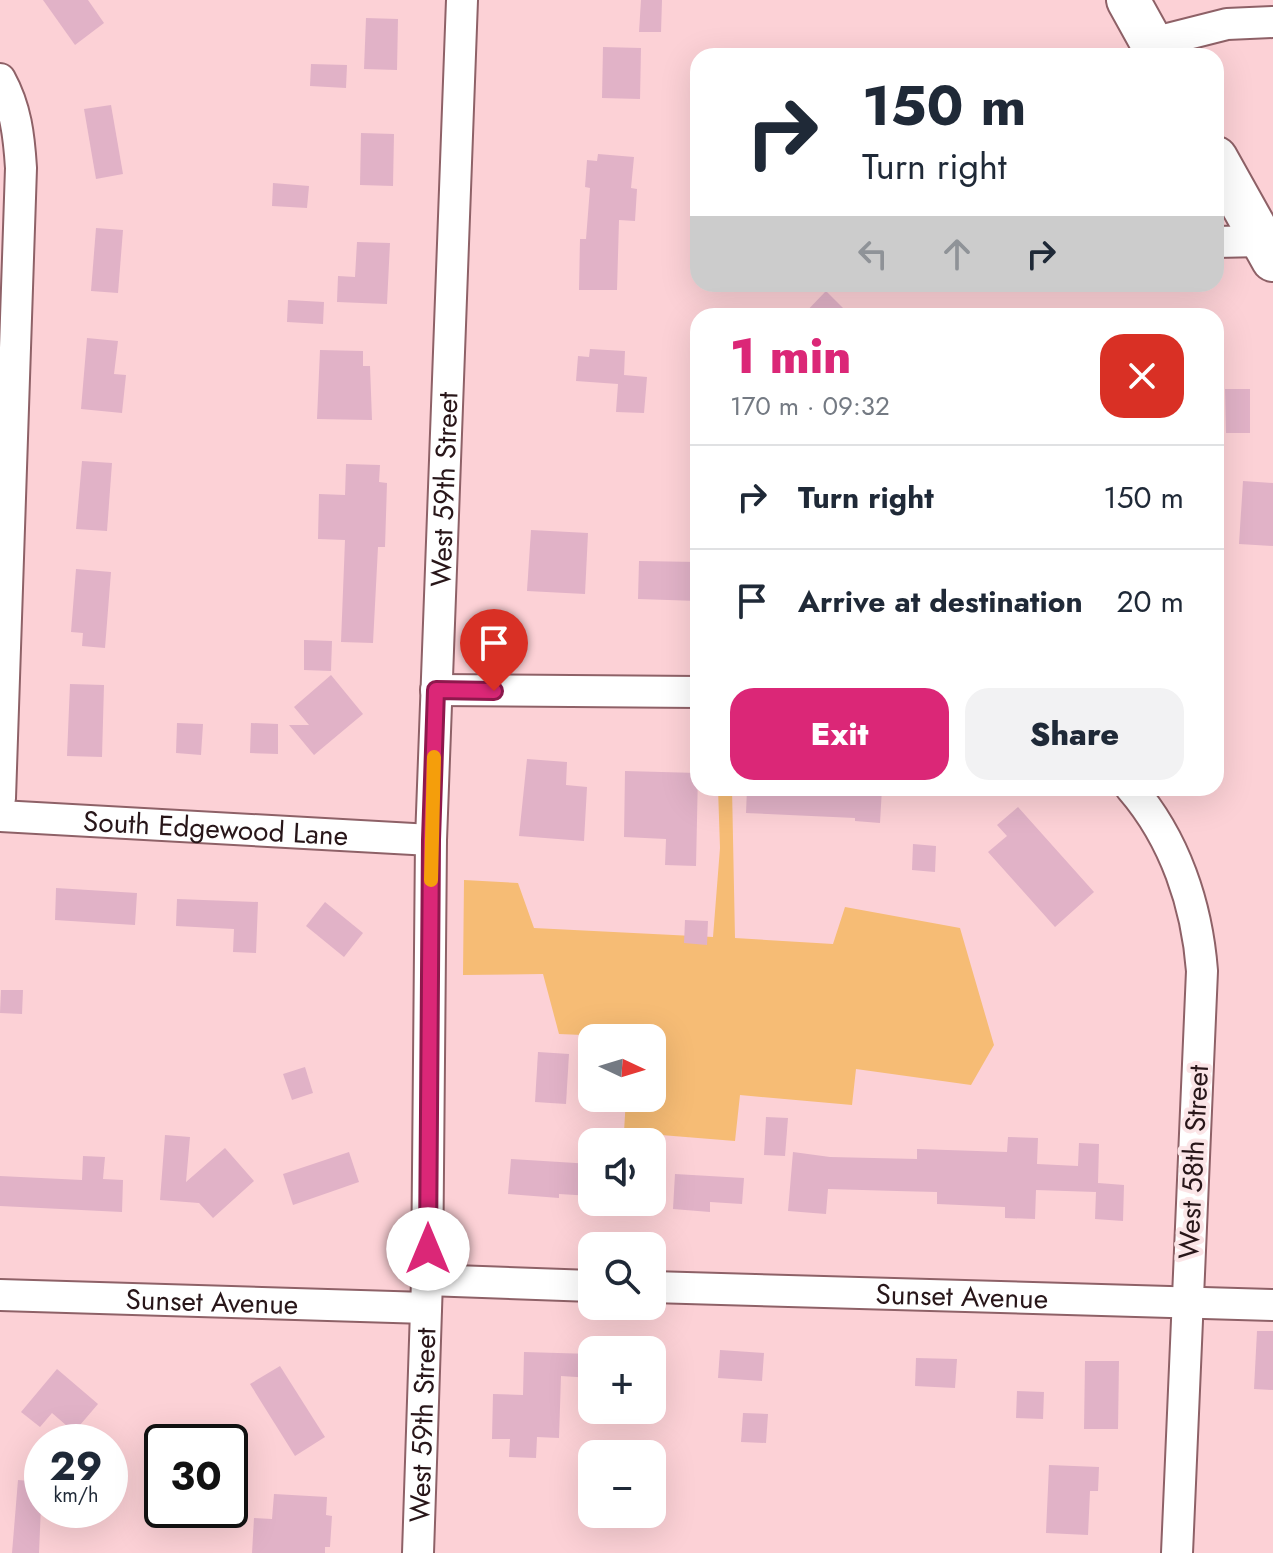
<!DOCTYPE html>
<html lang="en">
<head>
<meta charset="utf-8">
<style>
	body { margin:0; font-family:Jost,sans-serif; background:#f2f2f3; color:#1f2937; height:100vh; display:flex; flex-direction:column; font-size:30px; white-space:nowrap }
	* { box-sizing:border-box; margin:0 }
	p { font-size:26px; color:#747a83 }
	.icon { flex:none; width:44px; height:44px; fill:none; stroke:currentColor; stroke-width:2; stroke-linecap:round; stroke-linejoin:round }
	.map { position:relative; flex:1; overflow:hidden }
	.drawer { position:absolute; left:690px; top:308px; width:534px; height:488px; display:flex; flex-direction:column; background:#fff; border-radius:24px; box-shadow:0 8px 32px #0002 }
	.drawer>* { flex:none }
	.hud { position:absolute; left:690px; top:48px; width:534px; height:244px; border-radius:24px; box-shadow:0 8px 32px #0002; background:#fff; color:#1f2937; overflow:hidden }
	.needle { width:52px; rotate:94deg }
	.controls { position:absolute; left:578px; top:1024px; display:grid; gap:16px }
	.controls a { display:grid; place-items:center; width:88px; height:88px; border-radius:16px; background:#fff; box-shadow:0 8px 32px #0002; font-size:40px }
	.speed { position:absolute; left:24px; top:1424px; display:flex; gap:16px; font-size:40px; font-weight:700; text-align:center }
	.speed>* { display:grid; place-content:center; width:104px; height:104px; border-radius:50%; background:#fff; box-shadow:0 8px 32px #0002; line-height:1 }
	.speed small { font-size:20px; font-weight:400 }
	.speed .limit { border:4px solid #111; border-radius:12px; background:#fff; color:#111 }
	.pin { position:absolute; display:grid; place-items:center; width:68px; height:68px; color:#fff; margin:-82px -34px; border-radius:50% 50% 50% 0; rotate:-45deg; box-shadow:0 0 8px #0007 }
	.pin .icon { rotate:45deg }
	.me { position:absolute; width:88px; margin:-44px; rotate:0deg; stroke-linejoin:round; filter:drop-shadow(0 0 6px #0008) }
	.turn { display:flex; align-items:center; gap:28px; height:168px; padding:0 40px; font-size:36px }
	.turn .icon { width:104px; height:104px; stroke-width:2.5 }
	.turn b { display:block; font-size:56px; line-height:68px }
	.lanes { display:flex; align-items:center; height:76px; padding:0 40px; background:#0003; justify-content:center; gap:40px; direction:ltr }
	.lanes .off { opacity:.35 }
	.round { display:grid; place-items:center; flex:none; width:84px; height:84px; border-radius:24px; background:#f2f2f3 }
	.headline { display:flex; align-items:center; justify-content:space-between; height:136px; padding:0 40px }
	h1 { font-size:48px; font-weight:800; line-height:60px; color:#db2777 }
	.cta { display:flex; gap:16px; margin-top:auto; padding:16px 40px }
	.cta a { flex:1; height:92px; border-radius:24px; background:#db2777; color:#fff; font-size:32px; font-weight:800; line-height:92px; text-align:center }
	.cta a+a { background:#f2f2f3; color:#1f2937 }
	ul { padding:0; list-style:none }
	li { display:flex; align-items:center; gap:24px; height:104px; padding:0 40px; border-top:2px solid #e0e1e3 }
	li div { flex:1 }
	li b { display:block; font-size:30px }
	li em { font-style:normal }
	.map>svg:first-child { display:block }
</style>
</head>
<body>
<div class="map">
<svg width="1273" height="1553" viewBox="0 0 1273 1553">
	<rect width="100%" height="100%" fill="#fcd1d6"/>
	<path fill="#f6bc75" d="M 718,788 L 732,788 L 735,938 L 833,944 L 845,907 L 960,928 L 994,1045 L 971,1085 L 856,1069 L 852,1105 L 740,1095 L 735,1141 L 624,1132 L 626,1098 L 652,1098 L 652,1038 L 559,1034 L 543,974 L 463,975 L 464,880 L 518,883 L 534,928 L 713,937 L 720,848 Z"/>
	<g fill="#e1b2c7">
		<path d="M 43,0 L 88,0 L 104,23 L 75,45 Z"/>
		<path d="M 641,0 L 662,0 L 661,32 L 639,32 Z"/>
		<path d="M 366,18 L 398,19 L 397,70 L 364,69 Z"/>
		<path d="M 603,47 L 641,48 L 640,99 L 602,98 Z"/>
		<path d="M 311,64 L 347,65 L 346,88 L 310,86 Z"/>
		<path d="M 111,105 L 123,174 L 96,179 L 84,109 Z"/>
		<path d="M 361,133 L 394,134 L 393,186 L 360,185 Z"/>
		<path d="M 598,154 L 634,157 L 631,188 L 637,189 L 635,221 L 619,220 L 617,290 L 579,290 L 580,239 L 586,239 L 590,188 L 585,187 L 587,160 L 597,161 Z"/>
		<path d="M 273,183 L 309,186 L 307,208 L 272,206 Z"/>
		<path d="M 96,228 L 123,230 L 118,293 L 91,291 Z"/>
		<path d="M 357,242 L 390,243 L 387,304 L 337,302 L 338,276 L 355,277 Z"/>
		<path d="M 826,291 L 851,316 L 802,316 Z"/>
		<path d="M 288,300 L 324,302 L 323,324 L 287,322 Z"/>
		<path d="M 87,338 L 118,341 L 114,374 L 126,375 L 122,413 L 81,409 Z"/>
		<path d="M 590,349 L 625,351 L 624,375 L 647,377 L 644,413 L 616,412 L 618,384 L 576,381 L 578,356 L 589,357 Z"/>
		<path d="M 320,350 L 363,351 L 363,366 L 370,366 L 372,420 L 317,419 Z"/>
		<path d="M 1225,389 L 1250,389 L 1250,433 L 1226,433 Z"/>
		<path d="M 82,461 L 112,463 L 107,531 L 76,529 Z"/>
		<path d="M 346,464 L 380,465 L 379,482 L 387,483 L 385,547 L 378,547 L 373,643 L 341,642 L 345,540 L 318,539 L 319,494 L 345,495 Z"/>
		<path d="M 1243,481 L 1273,483 L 1273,546 L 1239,544 Z"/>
		<path d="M 531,530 L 588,533 L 585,594 L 527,591 Z"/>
		<path d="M 639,561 L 698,562 L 698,601 L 638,599 Z"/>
		<path d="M 76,569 L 111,572 L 105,648 L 82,646 L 83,633 L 71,632 Z"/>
		<path d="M 304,640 L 332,641 L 331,671 L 304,670 Z"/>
		<path d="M 331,675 L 363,714 L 314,755 L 289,725 L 309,725 L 294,707 Z"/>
		<path d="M 70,684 L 104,685 L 102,757 L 67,756 Z"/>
		<path d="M 177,723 L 203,724 L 201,755 L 176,753 Z"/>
		<path d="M 251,723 L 278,724 L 278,754 L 250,753 Z"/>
		<path d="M 527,759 L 567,762 L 566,785 L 587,787 L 584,841 L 519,836 Z"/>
		<path d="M 625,771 L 698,773 L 696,866 L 665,865 L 666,839 L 624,837 Z"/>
		<path d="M 747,788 L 882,788 L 880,823 L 855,821 L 855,818 L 746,813 Z"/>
		<path d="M 1018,807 L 1094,892 L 1055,927 L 988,852 L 1007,836 L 997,825 Z"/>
		<path d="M 913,844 L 936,846 L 935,872 L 912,870 Z"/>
		<path d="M 56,888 L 137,893 L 135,925 L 55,920 Z"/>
		<path d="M 177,899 L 258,902 L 256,953 L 233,952 L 234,929 L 176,926 Z"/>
		<path d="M 325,902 L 363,933 L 344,957 L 306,926 Z"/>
		<path d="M 685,920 L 708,921 L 707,945 L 684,943 Z"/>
		<path d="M 1,990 L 23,990 L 22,1014 L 0,1013 Z"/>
		<path d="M 538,1052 L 569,1054 L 566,1104 L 535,1102 Z"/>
		<path d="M 305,1067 L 313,1093 L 292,1100 L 283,1074 Z"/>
		<path d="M 766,1117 L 788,1118 L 785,1156 L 764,1155 Z"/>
		<path d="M 165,1135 L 190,1137 L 186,1182 L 225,1148 L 254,1181 L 213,1218 L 199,1203 L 160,1200 Z"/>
		<path d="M 1008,1137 L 1038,1138 L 1037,1164 L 1078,1166 L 1079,1143 L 1099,1144 L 1098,1183 L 1124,1185 L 1123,1221 L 1095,1219 L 1096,1192 L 1036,1190 L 1035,1219 L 1005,1218 L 1005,1207 L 937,1204 L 937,1192 L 897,1191 L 828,1189 L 826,1214 L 788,1211 L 793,1152 L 830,1157 L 917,1159 L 917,1149 L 1007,1152 Z"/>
		<path d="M 349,1152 L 359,1182 L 293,1205 L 283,1174 Z"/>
		<path d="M 83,1156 L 105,1157 L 103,1179 L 123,1180 L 122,1212 L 0,1206 L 0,1176 L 82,1180 Z"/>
		<path d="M 511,1159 L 592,1164 L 592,1196 L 559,1194 L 559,1198 L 508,1194 Z"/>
		<path d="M 675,1174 L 744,1178 L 742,1204 L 710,1202 L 710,1212 L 673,1209 Z"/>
		<path d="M 1257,1331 L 1273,1331 L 1273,1390 L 1254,1389 Z"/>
		<path d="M 720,1350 L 764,1353 L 762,1381 L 718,1378 Z"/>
		<path d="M 524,1352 L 592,1354 L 592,1378 L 561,1376 L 559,1438 L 537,1437 L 536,1458 L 509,1457 L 510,1439 L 492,1439 L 493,1394 L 523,1395 Z"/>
		<path d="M 916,1358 L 957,1359 L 955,1388 L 915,1386 Z"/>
		<path d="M 1085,1361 L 1119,1361 L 1118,1429 L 1084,1429 Z"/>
		<path d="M 280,1366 L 325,1437 L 295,1456 L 250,1384 Z"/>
		<path d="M 57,1369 L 98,1404 L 74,1432 L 52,1413 L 40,1427 L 21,1412 Z"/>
		<path d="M 1017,1391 L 1044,1392 L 1043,1419 L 1016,1418 Z"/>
		<path d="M 743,1413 L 768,1414 L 766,1443 L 741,1442 Z"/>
		<path d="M 1049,1465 L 1099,1467 L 1098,1491 L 1090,1491 L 1088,1535 L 1046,1533 Z"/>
		<path d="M 18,1480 L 42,1482 L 39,1553 L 12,1553 Z"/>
		<path d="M 274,1494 L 327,1497 L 326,1515 L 332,1516 L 330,1547 L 325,1547 L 325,1553 L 252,1553 L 254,1518 L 272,1519 Z"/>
	</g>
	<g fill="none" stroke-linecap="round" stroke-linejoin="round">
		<defs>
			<g id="minor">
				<path d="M 1152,43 L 1227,24 L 1273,22"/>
				<path d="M 0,79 C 16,108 19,136 21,168 L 0,798"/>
				<path d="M 1216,242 L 1262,241"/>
				<path d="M 436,690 L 698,692"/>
				<path d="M 1131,788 C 1175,839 1197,905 1202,971 L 1177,1553"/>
				<path id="s1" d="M 0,816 L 431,840"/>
				<path d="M 427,1280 L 592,1286"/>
				<path id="s2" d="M 652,1287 L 1273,1305"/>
				<path id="s3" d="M 0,1295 L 426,1308"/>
				<path id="s4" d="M 418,1553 L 427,1280 L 431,840 L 462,0"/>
			</g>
			<g id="secondary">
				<path d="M 1128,0 L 1159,56"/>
				<path d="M 1216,158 L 1273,260"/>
			</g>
		</defs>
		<use href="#minor" stroke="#8e6167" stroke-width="34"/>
		<use href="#secondary" stroke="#8e6167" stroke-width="46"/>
		<use href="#minor" stroke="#fff" stroke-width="30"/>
		<use href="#secondary" stroke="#fff" stroke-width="42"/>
	</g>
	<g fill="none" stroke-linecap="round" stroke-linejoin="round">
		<defs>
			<path id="route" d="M 428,1249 L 431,840 L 436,690 L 494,691"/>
		</defs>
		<use href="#route" stroke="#8e194d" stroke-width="20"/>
		<use href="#route" stroke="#db2777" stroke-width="14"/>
		<path stroke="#f59e0b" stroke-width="14" d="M 431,880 L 434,757"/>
	</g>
	<g text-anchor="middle" stroke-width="8" stroke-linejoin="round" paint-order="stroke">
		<g font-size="28" fill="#281619" stroke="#fbe5e7">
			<text dy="10" stroke="none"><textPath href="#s4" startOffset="1064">West 59th Street</textPath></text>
			<text dy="10" stroke="none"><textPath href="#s1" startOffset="216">South Edgewood Lane</textPath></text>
			<text transform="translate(1193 1162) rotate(-87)" y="10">West 58th Street</text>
			<text dy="10" stroke="none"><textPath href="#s2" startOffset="310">Sunset Avenue</textPath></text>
			<text dy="10" stroke="none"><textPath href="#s3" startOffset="212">Sunset Avenue</textPath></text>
			<text dy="10" stroke="none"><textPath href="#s4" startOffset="128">West 59th Street</textPath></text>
		</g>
	</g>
</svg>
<div class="controls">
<a><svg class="needle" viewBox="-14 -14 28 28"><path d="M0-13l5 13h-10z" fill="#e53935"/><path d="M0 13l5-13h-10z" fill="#747a83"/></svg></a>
<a><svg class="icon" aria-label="sound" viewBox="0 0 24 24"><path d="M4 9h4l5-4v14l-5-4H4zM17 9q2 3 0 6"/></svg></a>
<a><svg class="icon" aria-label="search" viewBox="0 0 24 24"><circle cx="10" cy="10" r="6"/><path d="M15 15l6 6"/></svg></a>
<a>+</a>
<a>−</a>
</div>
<div class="speed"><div>29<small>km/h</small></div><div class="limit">30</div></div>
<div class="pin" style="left:494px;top:691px;background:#d93025"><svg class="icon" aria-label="arrive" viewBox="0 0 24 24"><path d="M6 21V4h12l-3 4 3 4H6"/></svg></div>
<svg class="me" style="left:428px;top:1249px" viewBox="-20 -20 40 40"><circle r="19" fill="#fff"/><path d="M0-13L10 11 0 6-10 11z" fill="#db2777"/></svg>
<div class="hud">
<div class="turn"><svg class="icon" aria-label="right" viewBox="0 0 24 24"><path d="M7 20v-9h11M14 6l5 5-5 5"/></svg><div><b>150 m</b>Turn right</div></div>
<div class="lanes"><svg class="icon off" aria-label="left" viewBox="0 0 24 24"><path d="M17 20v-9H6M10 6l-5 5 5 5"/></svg><svg class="icon off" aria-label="ahead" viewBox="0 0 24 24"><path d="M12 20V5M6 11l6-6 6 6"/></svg><svg class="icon" aria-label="right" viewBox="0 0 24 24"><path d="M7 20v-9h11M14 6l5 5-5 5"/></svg></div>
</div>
<section class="drawer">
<div class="headline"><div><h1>1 min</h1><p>170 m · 09:32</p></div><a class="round" style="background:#d93025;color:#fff"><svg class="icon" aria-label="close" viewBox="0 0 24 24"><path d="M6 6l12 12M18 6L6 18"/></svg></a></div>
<ul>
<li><svg class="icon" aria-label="right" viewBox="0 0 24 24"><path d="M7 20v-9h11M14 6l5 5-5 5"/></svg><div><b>Turn right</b></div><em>150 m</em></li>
<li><svg class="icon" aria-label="arrive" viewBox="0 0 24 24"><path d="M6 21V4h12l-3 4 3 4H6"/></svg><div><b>Arrive at destination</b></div><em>20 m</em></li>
</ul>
<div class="cta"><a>Exit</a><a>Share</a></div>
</section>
</div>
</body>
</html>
